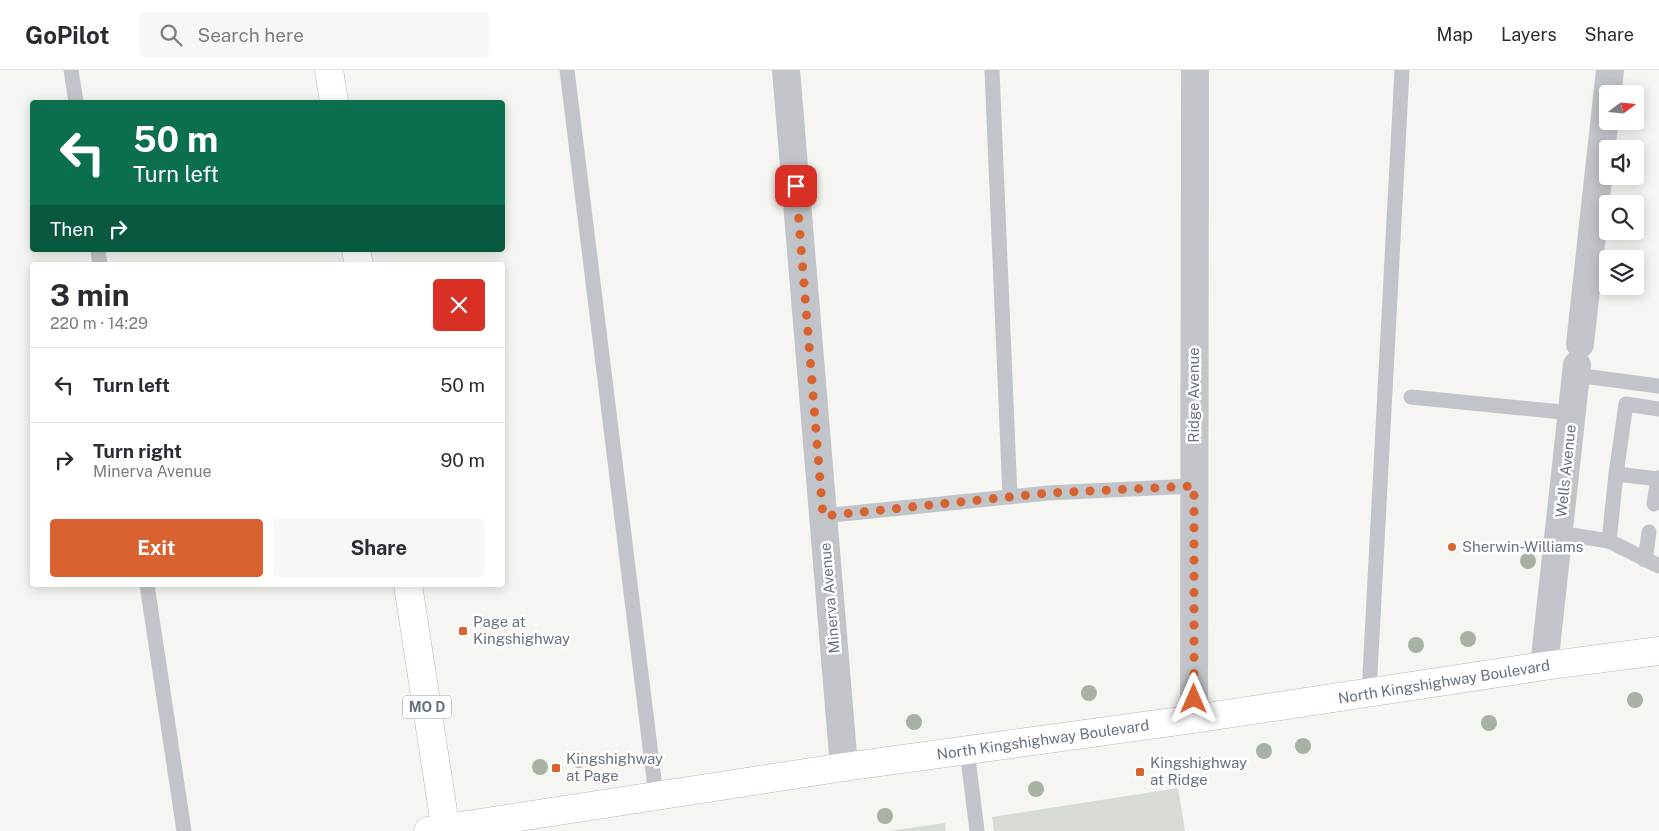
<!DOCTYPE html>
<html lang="en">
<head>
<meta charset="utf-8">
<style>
	body { margin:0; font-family:"Public Sans",sans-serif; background:#f7f7f7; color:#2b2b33; height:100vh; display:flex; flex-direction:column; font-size:19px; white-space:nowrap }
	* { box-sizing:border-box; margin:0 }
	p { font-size:16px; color:#7c7c81 }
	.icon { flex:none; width:28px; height:28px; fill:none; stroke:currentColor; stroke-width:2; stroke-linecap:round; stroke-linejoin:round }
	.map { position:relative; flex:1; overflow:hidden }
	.details { position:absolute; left:30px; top:192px; width:475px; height:325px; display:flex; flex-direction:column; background:#fff; border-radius:5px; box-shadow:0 2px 12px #0003 }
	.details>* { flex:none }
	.banner { position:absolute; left:30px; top:30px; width:475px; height:152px; border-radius:5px; box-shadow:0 2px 12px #0003; background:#0b6e4f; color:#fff; overflow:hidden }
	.needle { width:32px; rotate:74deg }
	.tools { position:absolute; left:1599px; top:15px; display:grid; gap:10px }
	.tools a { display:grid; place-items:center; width:45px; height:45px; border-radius:5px; background:#fff; box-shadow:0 2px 12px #0003; font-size:25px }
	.pin { position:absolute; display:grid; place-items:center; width:42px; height:42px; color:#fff; margin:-21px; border-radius:10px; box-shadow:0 2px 8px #0006 }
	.me { position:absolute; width:55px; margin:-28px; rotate:0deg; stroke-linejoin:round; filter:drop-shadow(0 0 4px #0008) }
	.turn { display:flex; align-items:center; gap:18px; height:105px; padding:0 20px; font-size:22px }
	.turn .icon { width:65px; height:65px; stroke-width:2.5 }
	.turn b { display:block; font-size:35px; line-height:42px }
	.then { display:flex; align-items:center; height:48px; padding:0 20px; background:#0003; gap:10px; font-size:19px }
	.round { display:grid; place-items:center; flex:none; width:52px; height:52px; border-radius:5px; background:#f7f7f7 }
	.head { display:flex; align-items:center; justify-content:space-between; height:85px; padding:0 20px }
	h1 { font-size:30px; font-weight:700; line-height:38px }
	.primary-button { display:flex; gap:10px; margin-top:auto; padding:10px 20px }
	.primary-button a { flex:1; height:58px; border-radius:5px; background:#d86330; color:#fff; font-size:20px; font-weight:700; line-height:58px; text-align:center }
	.primary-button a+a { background:#f7f7f7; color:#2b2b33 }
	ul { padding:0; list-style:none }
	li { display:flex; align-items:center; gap:15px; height:75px; padding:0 20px; border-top:1px solid #e1e1e2 }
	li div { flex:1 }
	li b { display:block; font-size:19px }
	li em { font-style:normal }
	header { display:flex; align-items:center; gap:30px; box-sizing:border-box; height:70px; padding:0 25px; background:#fff; border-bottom:1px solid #e1e1e2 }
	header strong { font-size:24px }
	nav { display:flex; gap:28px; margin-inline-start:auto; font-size:18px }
	.search { width:350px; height:45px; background:#f7f7f7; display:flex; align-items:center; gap:12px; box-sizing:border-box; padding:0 18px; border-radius:5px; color:#7c7c81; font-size:19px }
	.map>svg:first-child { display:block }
</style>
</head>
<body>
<header>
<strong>GoPilot</strong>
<div class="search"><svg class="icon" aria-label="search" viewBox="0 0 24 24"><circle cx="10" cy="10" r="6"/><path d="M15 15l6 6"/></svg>Search here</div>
<nav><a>Map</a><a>Layers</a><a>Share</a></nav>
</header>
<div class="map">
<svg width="1659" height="761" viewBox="0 0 1659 761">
	<rect width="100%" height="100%" fill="#f5f6f2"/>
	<g fill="#d6dcd4">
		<path d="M 1178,718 L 1185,761 L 994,761 L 992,747 Z"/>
		<path d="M 945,753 L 946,761 L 889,761 Z"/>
	</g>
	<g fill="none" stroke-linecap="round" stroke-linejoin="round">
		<defs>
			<g id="primary">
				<path d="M 329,0 L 334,32"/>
				<path d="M 356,180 L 359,195"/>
				<path d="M 408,515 L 446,761"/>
				<path d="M 428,761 L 844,697 L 1194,649 L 1544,596 L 1659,581"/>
			</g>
		</defs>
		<use href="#primary" stroke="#b2b6ba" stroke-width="29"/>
		<g stroke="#c1c4c8" stroke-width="15">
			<path d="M 71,0 L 76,32"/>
			<path d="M 567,0 L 656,726"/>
			<path d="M 992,0 L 1010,427"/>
			<path d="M 98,180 L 100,195"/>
			<path d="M 1576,305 L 1659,316"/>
			<path d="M 1411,327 L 1572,343"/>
			<path d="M 1616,404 L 1626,334 L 1659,339"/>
			<path d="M 1654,434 L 1658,408"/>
			<path d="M 823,446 L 1048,423 L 1194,416"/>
			<path d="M 1559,463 L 1609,471 L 1616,404 L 1659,409"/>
			<path d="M 1609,471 L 1659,496"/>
			<path d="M 1645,490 L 1649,462"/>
			<path d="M 147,515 L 184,761"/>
			<path d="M 1369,623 L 1402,0"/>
			<path d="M 967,680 L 977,761"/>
		</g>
		<g stroke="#c1c4c8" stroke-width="28">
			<path d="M 786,0 L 844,697"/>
			<path d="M 1580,274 L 1610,0"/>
			<path d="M 1544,596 L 1577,295"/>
			<path d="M 1194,649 L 1195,0"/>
		</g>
		<use href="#primary" stroke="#fff" stroke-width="28"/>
	</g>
	<g fill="#a7b1a4">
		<circle cx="1528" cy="491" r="8"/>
		<circle cx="1468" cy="569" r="8"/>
		<circle cx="1416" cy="575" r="8"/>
		<circle cx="1089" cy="623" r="8"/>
		<circle cx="1635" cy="630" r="8"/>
		<circle cx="914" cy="652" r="8"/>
		<circle cx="1489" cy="653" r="8"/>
		<circle cx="1303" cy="676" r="8"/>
		<circle cx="1264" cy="681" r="8"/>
		<circle cx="579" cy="690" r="8"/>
		<circle cx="540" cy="697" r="8"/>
		<circle cx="1036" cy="719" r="8"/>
		<circle cx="885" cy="746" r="8"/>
	</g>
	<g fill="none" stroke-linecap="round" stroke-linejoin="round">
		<path stroke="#d86330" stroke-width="9" stroke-dasharray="0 16.2" d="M 796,116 L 823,446 L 1048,423 L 1194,416 L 1194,629"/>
	</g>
	<g fill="#d86330" stroke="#fff" stroke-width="2">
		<circle cx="1452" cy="477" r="5"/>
		<rect x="458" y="556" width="10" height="10" rx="2.5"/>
		<rect x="551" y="693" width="10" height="10" rx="2.5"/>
		<rect x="1135" y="697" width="10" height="10" rx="2.5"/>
	</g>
	<g text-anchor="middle" stroke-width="5" stroke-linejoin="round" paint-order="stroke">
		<rect fill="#fff" stroke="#949da7" stroke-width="1" x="403" y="625.5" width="48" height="23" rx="4"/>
		<g font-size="14" font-weight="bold" fill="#667381">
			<text x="427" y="642">MO D</text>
		</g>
		<g font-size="15" fill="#667381" stroke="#fff">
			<text transform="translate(1194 325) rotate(-90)" y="5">Ridge Avenue</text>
			<text transform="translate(1566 401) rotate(-84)" y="5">Wells Avenue</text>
			<text transform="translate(830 528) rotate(-95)" y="5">Minerva Avenue</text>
			<text transform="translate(1444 612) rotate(-9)" y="5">North Kingshighway Boulevard</text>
			<text transform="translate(1043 670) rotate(-8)" y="5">North Kingshighway Boulevard</text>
		</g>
		<g font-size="15" fill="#667381" stroke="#fff" text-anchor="start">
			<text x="1462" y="482">Sherwin-Williams</text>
			<text x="473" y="557">Page at<tspan x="473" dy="17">Kingshighway</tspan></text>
			<text x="566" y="694">Kingshighway<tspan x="566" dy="17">at Page</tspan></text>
			<text x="1150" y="698">Kingshighway<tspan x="1150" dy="17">at Ridge</tspan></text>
		</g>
	</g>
</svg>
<div class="tools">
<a><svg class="needle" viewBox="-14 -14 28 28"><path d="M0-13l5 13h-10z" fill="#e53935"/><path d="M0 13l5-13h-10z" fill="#7c7c81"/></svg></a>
<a><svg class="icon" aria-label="sound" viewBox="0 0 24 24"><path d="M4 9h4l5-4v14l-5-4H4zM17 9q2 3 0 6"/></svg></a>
<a><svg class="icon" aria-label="search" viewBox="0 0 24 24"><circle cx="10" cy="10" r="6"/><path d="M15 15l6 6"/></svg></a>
<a><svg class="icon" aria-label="layers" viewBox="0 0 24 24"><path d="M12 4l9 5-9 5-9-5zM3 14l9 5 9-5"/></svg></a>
</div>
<div class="pin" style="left:796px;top:116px;background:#d93025"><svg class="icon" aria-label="arrive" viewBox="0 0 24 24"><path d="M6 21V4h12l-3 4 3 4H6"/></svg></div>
<svg class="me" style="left:1194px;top:629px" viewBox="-20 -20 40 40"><path d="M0-17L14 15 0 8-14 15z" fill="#d86330" stroke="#fff" stroke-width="4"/></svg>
<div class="banner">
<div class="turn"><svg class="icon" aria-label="left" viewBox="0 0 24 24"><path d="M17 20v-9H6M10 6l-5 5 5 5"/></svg><div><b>50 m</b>Turn left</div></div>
<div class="then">Then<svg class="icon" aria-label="right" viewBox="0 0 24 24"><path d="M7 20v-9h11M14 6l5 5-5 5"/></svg></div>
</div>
<section class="details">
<div class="head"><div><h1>3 min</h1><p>220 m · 14:29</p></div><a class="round" style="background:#d93025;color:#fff"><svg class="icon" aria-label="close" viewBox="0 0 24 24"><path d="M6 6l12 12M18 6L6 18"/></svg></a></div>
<ul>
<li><svg class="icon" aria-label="left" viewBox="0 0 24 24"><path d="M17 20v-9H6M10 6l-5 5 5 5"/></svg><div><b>Turn left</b></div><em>50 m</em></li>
<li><svg class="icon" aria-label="right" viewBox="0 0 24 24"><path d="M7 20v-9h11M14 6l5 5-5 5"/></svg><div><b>Turn right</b><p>Minerva Avenue</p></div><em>90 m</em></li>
</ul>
<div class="primary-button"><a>Exit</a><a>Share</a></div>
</section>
</div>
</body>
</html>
